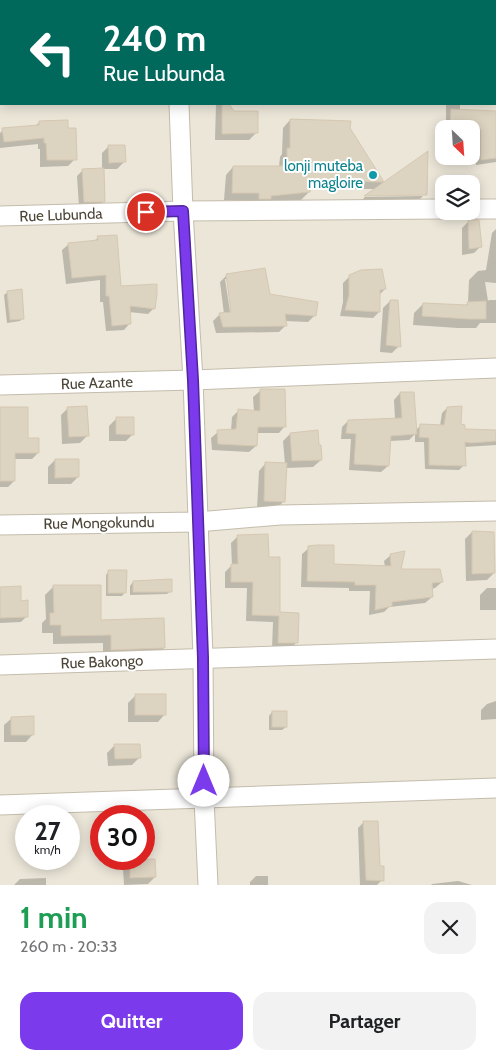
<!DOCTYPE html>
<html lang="fr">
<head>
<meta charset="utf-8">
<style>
	body { margin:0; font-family:Cabin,sans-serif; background:#f2f2f2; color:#202124; height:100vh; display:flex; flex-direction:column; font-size:19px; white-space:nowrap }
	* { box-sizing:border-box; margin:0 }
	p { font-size:16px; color:#757577 }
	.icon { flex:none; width:28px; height:28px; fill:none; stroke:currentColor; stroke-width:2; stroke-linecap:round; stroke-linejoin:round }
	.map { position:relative; height:885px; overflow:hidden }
	.side { display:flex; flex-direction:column; background:#fff; flex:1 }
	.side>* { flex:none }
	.hud { position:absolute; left:0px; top:0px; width:496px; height:105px; box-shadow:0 2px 12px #0003; background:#00695c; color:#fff; overflow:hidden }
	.needle { width:32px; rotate:155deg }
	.controls { position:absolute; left:435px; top:120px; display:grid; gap:10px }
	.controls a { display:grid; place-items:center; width:45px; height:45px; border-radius:10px; background:#fff; box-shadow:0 2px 12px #0003; font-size:25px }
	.speed { position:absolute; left:15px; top:805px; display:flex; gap:10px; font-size:25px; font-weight:700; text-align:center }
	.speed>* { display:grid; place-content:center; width:65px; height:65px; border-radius:50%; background:#fff; box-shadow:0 2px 12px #0003; line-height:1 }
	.speed small { font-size:12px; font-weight:400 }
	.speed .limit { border:8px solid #d22; background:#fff; color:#111 }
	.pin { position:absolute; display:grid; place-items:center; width:42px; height:42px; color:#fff; margin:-21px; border:2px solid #fff; border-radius:50%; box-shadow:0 1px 5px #0007 }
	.me { position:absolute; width:55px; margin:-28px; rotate:0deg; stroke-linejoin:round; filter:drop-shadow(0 0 4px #0008) }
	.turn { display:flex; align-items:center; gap:18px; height:105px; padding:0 20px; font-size:22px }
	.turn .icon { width:65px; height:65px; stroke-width:2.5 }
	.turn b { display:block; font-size:35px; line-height:42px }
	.round { display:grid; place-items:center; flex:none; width:52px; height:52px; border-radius:15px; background:#f2f2f2 }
	.overview { display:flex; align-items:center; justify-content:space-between; height:85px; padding:0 20px }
	h1 { font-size:30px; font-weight:700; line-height:38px; color:#1e9e55 }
	.button { display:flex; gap:10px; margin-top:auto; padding:10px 20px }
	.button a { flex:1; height:58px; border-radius:15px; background:#7c3aed; color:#fff; font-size:20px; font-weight:700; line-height:58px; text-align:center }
	.button a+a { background:#f2f2f2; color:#202124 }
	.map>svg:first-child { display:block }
</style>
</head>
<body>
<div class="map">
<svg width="496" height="885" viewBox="0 0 496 885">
	<rect width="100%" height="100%" fill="#f7f3eb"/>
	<path fill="#ebe6d8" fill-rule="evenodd" d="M 0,0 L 496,0 L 496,885 L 0,885 ZM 1,1 L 495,1 L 495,104 L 1,104 ZM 444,129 L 471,129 L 471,156 L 444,156 ZM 444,184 L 471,184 L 471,211 L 444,211 ZM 26,816 L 69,816 L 69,859 L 26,859 ZM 101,816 L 144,816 L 144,859 L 101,859 Z"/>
	<g fill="#0003" fill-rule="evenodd">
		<path d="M 495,24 L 496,24 L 495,40 Z"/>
		<path d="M 216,104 L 228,104 L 233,112 L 256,133 L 249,140 L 215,140 Z"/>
		<path d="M 446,104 L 460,104 L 460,111 L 496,112 L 496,162 L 476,165 L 476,139 L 471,139 L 471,129 L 446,129 Z"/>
		<path d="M 290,120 L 349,129 L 384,184 L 376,189 L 310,189 L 309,192 L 301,200 L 266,203 L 252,206 L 252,201 L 224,200 L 226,175 L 233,167 L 279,167 L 280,157 L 282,154 L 283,128 Z"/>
		<path d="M 40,122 L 67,130 L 75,159 L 68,166 L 40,167 L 40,149 L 38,149 L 38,144 L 0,148 L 0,133 L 3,130 L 35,126 Z"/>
		<path d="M 109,146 L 124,162 L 117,169 L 103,169 L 104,201 L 98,207 L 79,207 L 77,176 L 82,171 L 102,169 L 102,153 Z"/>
		<path d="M 423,196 L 417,202 L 359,203 L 365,197 Z"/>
		<path d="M 469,221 L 481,246 L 474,253 L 462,255 L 462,228 Z"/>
		<path d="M 496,229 L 496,283 L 485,282 L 488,301 L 489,300 L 496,300 L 496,323 L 480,323 L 476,328 L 458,328 L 413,325 L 414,313 L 423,304 L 465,306 L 468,303 L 469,280 L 478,271 L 486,270 L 492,233 Z"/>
		<path d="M 98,238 L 120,287 L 154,308 L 148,314 L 129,312 L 130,323 L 124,330 L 106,331 L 103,302 L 100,302 L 100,280 L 66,284 L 62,250 L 69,244 L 94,241 Z"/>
		<path d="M 226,276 L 269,295 L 315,315 L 308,322 L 285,321 L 286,325 L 279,332 L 216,333 L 213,321 L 220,314 L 224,314 L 220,282 ZM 225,279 L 228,279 L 233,318 L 231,318 Z"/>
		<path d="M 350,276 L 385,289 L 379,295 L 379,312 L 373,318 L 340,316 L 343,302 L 343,283 Z"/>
		<path d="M 8,292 L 23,318 L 20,321 L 7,323 L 4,295 Z"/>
		<path d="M 390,301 L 399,346 L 392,353 L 380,352 L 383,308 Z"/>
		<path d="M 260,391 L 285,426 L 279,433 L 257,433 L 256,446 L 249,452 L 212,450 L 211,438 L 218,432 L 231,431 L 232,417 L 238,411 L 254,412 L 253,397 Z"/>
		<path d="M 400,393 L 415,431 L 421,425 L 440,426 L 442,413 L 447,408 L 464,430 L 496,432 L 496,445 L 464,447 L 464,465 L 459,470 L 425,469 L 424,442 L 415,442 L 415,434 L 409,440 L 390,441 L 388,466 L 381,472 L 349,470 L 351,439 L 341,439 L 342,427 L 348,421 L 395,419 L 394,400 Z"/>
		<path d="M 0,408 L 38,453 L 32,459 L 14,459 L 14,481 L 8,487 L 0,487 Z"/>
		<path d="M 68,408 L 87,436 L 80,443 L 62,444 L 61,415 Z"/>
		<path d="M 116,419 L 133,434 L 126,441 L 109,441 L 109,426 Z"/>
		<path d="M 290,434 L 321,460 L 313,467 L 286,468 L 284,501 L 277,508 L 257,508 L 259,471 L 266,463 L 285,464 L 283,441 Z"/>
		<path d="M 55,460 L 78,477 L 71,484 L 48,484 L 48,467 Z"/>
		<path d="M 472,532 L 494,573 L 487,580 L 466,581 L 465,539 Z"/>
		<path d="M 238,536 L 267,559 L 279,614 L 297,642 L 290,649 L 272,649 L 273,622 L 246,621 L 247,588 L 225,588 L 225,572 L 232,565 L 231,543 Z"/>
		<path d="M 309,548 L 332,566 L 385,567 L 384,561 L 391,555 L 399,570 L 442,582 L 435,588 L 431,589 L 432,597 L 425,603 L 389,607 L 384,612 L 369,615 L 370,591 L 349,591 L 349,588 L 301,587 L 302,554 Z"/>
		<path d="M 109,571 L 125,592 L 122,596 L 106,596 L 106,575 Z"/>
		<path d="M 133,582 L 171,591 L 167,594 L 130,595 L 130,586 Z"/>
		<path d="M 54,586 L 100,621 L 164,648 L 155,657 L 103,658 L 103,643 L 53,644 L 53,633 L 42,633 L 42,623 L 46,619 L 45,595 Z"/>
		<path d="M 0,588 L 20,602 L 27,616 L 21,622 L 0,623 Z"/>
		<path d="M 487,588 L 496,588 L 496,610 L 480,610 L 480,595 Z"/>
		<path d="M 135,696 L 165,714 L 158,722 L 128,722 L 128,703 Z"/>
		<path d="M 496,701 L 496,721 L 496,719 L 481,720 L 481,710 L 487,704 Z"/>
		<path d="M 272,712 L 286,727 L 282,730 L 269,730 L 269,716 Z"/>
		<path d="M 12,718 L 33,734 L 26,742 L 4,742 L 4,725 Z"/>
		<path d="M 114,746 L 139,758 L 132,765 L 108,766 L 107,753 Z"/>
		<path d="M 364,822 L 382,880 L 377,885 L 360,885 L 358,828 Z"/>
		<path d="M 130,862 L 155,877 L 148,884 L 124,885 L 123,869 Z"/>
		<path d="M 256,876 L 268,876 L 268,885 L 250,885 L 250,882 Z"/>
		<path d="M 46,878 L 46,885 L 14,885 L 20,879 Z"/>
		<path d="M 458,881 L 472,885 L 431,885 L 432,884 Z"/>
	</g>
	<g fill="#ddd3c1" stroke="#d6c8b1">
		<path d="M 222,104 L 229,104 L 234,111 L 258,111 L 258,133 L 222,134 Z"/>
		<path d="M 451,109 L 496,111 L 496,158 L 481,160 L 481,129 L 450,129 Z"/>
		<path d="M 290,119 L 351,121 L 350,128 L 384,182 L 428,151 L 427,195 L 364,196 L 384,182 L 312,181 L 310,192 L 271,196 L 271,199 L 259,199 L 259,193 L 232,193 L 233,166 L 287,166 L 287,148 L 290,148 Z"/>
		<path d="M 68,120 L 68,128 L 76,128 L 77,160 L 47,160 L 46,143 L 44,143 L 44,138 L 4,142 L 2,128 L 39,125 L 39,121 Z"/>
		<path d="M 108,145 L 125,145 L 126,162 L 109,163 Z"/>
		<path d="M 104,168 L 105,202 L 84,202 L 82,169 Z"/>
		<path d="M 468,220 L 479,220 L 482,247 L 469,249 Z"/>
		<path d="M 117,235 L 121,286 L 157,284 L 157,294 L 155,309 L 130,306 L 131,324 L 112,326 L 109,296 L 106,296 L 106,275 L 72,278 L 68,243 L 98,240 L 97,236 Z"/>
		<path d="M 265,268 L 270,294 L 318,302 L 316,316 L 285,314 L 287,326 L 223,327 L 219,313 L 231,312 L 226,274 Z"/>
		<path d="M 382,269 L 386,289 L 380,290 L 380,312 L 345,310 L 349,295 L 349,275 L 361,270 Z"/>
		<path d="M 22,289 L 24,319 L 10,320 L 7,291 Z"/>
		<path d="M 390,300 L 398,300 L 401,347 L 386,345 Z"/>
		<path d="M 486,301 L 486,319 L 468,319 L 422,316 L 423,303 L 468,305 L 467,302 Z"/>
		<path d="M 260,389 L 285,389 L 286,427 L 258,427 L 257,446 L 218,444 L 217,430 L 236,429 L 238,409 L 260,411 Z"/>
		<path d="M 400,392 L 414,392 L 417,434 L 391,436 L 389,466 L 354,464 L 356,434 L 346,433 L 348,420 L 402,418 Z"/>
		<path d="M 87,406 L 89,436 L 69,437 L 67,407 Z"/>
		<path d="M 462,406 L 461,424 L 465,425 L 465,429 L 496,430 L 496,441 L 471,443 L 465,442 L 466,466 L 429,465 L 429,438 L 419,437 L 420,424 L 444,425 L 447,407 Z"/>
		<path d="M 0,407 L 28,407 L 28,438 L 39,438 L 39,453 L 15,453 L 15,481 L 0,481 Z"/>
		<path d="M 116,417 L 134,417 L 134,435 L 116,434 Z"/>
		<path d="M 318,430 L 319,445 L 321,445 L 322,460 L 292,461 L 290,433 Z"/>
		<path d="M 55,459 L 79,459 L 79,477 L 55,478 Z"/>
		<path d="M 265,462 L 287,463 L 285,502 L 264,501 Z"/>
		<path d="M 472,531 L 494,532 L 495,573 L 472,574 Z"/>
		<path d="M 268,534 L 269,557 L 280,557 L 280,612 L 299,613 L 298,643 L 278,643 L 279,616 L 252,615 L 253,582 L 231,582 L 231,564 L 238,564 L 237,535 Z"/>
		<path d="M 317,545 L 334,545 L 334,564 L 391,566 L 390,554 L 405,551 L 401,569 L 440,569 L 443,582 L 432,583 L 433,597 L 392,602 L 392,606 L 375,610 L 376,585 L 355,585 L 355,582 L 307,581 L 308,546 Z"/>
		<path d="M 108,570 L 127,570 L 126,593 L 108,593 Z"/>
		<path d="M 172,579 L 172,592 L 133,592 L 133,581 Z"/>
		<path d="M 53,585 L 101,585 L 101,620 L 164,618 L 165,648 L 111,650 L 111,635 L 61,636 L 61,625 L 50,625 L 50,613 L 54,613 Z"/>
		<path d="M 21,586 L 21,601 L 28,600 L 28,617 L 0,618 L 0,587 Z"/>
		<rect x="135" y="694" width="31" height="21"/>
		<rect x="272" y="711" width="15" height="16"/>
		<path d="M 34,716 L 34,735 L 11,735 L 11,717 Z"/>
		<path d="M 114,744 L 140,744 L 141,758 L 115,759 Z"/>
		<path d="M 363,821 L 378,821 L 380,866 L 384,866 L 384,881 L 366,880 Z"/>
		<path d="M 155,859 L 156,877 L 130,878 L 130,860 Z"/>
	</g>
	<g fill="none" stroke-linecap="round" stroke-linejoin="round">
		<defs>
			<g id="minor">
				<path d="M 171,0 L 171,1"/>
				<path d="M 495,50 L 496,50"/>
				<path d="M 0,66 L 1,66"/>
				<path d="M 179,104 L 183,211 L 193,380 L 203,658 L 204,799 L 208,885"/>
				<path d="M 471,209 L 496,209"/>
				<path d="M 0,216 L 183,211 L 444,209"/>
				<path d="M 0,385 L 193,380 L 496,368"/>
				<path d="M 0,525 L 197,522 L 280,515 L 496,511"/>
				<path d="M 0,665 L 496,649"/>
				<path d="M 0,805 L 496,788"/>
			</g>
		</defs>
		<use href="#minor" stroke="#c4bcac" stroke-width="21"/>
		<use href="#minor" stroke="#fff" stroke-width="19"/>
	</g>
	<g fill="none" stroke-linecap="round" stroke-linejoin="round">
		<defs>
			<path id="route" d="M 146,212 L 183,211 L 193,380 L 203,658 L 204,781"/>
		</defs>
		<use href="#route" stroke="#51269a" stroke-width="12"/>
		<use href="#route" stroke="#7c3aed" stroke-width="9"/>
	</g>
	<circle fill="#0f9aa8" stroke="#fff" stroke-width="2" cx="373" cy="175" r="5"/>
	<g text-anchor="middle" stroke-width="4" stroke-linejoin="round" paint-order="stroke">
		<g font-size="15" fill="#0d838f" stroke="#fff" text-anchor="end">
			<text x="363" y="171">lonji muteba<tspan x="363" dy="17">magloire</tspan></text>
		</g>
		<g font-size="15" fill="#4c4537" stroke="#fff">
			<text transform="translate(61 215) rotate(-2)" y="5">Rue Lubunda</text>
			<text transform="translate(97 383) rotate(-2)" y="5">Rue Azante</text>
			<text transform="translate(99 523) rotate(-1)" y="5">Rue Mongokundu</text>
			<text transform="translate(102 662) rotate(-2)" y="5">Rue Bakongo</text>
		</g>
	</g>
</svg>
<div class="controls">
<a><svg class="needle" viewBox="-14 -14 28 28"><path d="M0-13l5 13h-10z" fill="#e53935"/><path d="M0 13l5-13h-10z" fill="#757577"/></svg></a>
<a><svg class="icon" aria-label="layers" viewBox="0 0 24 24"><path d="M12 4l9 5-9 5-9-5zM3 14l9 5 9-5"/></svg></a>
</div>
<div class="speed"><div>27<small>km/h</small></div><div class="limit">30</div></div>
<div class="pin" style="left:146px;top:212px;background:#d93025"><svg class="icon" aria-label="arrive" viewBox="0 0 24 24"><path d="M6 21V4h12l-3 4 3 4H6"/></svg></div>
<svg class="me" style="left:204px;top:781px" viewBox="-20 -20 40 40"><circle r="19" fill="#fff"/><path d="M0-13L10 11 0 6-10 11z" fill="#7c3aed"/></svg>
<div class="hud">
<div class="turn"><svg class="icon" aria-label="left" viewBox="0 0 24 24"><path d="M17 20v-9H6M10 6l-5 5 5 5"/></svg><div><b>240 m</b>Rue Lubunda</div></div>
</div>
</div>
<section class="side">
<div class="overview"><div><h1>1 min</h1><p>260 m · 20:33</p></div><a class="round"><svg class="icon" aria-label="close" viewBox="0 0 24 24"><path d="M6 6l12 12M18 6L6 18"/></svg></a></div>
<div class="button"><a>Quitter</a><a>Partager</a></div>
</section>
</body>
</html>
